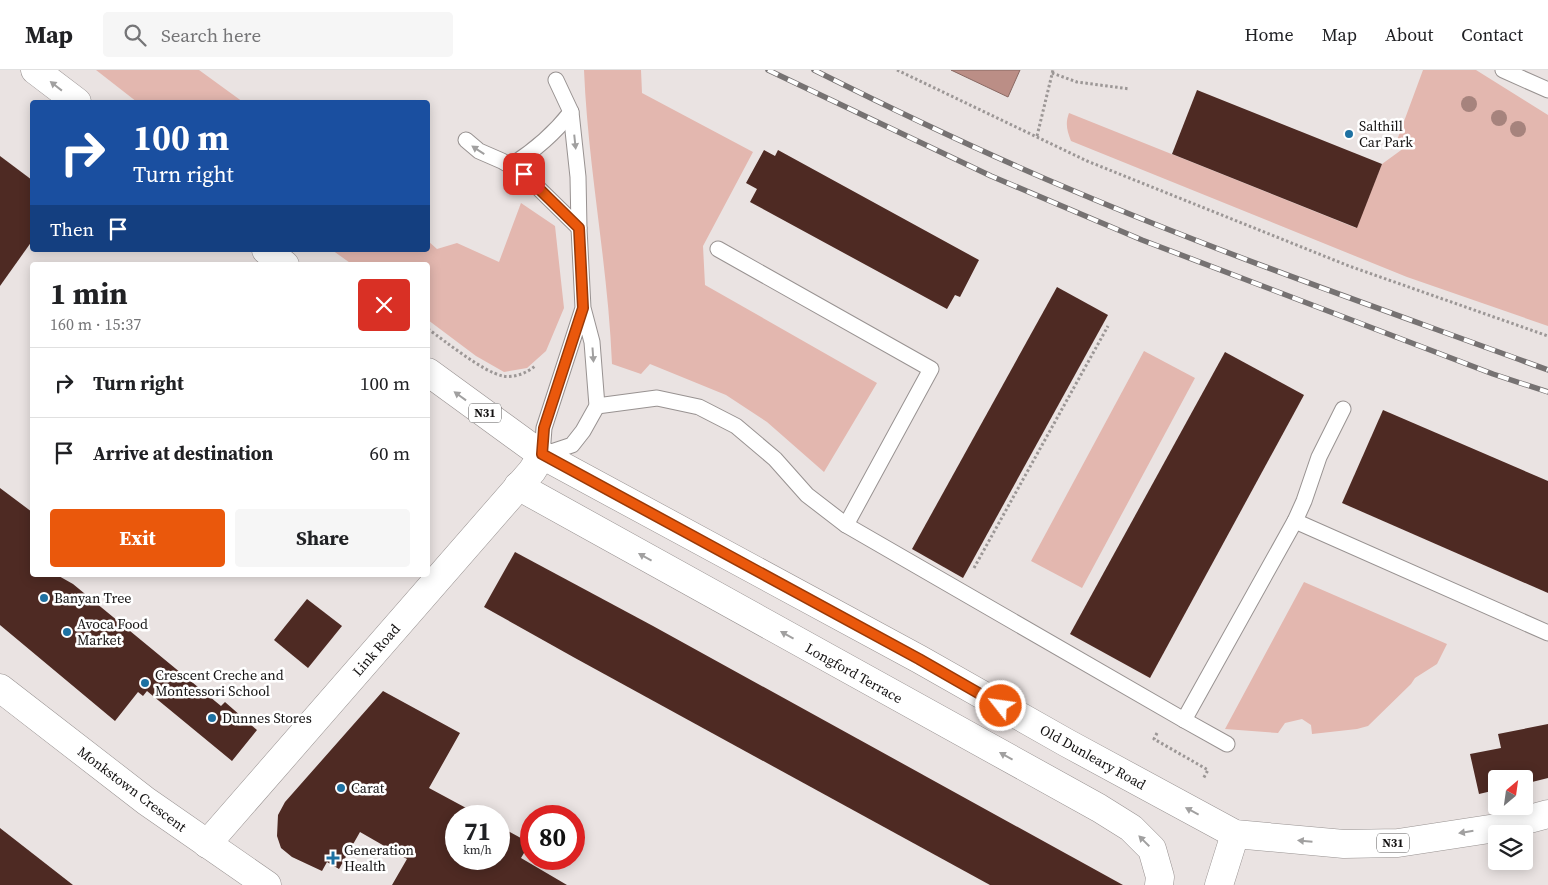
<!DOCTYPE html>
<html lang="en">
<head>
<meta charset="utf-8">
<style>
	body { margin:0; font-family:"Source Serif 4",serif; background:#f6f6f6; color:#202124; height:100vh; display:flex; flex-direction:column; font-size:19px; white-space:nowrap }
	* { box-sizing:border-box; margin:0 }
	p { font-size:16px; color:#757577 }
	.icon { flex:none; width:28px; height:28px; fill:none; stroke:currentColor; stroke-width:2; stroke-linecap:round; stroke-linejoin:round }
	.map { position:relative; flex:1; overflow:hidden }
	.details { position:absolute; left:30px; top:192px; width:400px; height:315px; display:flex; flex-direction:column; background:#fff; border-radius:5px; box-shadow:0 2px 12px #0003 }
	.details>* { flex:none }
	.guide { position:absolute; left:30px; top:30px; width:400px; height:152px; border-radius:5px; box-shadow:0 2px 12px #0003; background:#1a4fa0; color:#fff; overflow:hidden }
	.needle { width:32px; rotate:29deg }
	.tools { position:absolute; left:1488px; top:700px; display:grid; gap:10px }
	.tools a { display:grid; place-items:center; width:45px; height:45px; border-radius:5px; background:#fff; box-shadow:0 2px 12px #0003; font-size:25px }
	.speed { position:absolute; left:445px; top:735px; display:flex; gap:10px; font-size:25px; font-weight:700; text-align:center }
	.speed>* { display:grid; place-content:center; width:65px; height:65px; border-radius:50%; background:#fff; box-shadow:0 2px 12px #0003; line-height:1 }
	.speed small { font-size:12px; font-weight:400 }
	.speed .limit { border:8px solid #d22; background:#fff; color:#111 }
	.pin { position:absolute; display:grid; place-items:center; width:42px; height:42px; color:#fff; margin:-21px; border-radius:10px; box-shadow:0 2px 8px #0006 }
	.me { position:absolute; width:55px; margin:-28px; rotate:300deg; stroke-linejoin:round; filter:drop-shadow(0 0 4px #0008) }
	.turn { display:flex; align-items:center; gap:18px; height:105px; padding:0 20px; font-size:22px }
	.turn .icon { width:65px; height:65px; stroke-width:2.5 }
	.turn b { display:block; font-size:35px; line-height:42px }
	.then { display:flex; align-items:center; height:48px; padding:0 20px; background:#0003; gap:10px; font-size:19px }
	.round { display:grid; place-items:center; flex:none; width:52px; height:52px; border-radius:5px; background:#f6f6f6 }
	.headline { display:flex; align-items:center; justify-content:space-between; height:85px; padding:0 20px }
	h1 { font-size:30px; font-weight:700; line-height:38px }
	.primary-button { display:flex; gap:10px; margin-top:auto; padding:10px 20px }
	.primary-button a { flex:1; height:58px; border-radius:5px; background:#ea580c; color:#fff; font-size:20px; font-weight:700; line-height:58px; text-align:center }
	.primary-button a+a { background:#f6f6f6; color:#202124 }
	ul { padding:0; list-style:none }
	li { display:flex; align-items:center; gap:15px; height:70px; padding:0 20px; border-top:1px solid #e0e0e0 }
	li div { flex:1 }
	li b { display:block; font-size:19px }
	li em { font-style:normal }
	header { display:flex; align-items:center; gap:30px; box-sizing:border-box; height:70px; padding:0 25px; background:#fff; border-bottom:1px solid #e0e0e0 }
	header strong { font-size:24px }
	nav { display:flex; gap:28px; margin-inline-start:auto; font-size:18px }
	.search { width:350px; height:45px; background:#f6f6f6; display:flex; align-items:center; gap:12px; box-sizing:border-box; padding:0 18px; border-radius:5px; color:#757577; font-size:19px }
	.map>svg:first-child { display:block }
</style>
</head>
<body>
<header>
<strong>Map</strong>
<div class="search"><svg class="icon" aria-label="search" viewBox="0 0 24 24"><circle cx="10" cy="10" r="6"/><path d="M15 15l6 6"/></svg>Search here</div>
<nav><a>Home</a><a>Map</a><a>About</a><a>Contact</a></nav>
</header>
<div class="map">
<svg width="1548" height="815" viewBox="0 0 1548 815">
	<rect width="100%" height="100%" fill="#eae3e2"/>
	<g fill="#e3b7af">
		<path d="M 96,0 L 199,0 L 243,32 L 137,32 Z"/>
		<path d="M 584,0 L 641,0 L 642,23 L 753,82 L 703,176 L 705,215 L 877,313 L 824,402 L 767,352 L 726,325 L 650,294 L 641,304 L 612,294 C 608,195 588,98 584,0 Z"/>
		<path d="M 1423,0 L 1476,0 L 1548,45 L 1548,256 L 1407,207 L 1071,71 C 1067,60 1065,54 1069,43 L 1356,158 L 1382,94 L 1404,78 L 1396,73 Z"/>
		<path d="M 521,133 L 555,156 L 564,238 L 546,281 L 527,298 L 504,302 L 476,286 L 428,250 L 428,195 L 353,195 L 332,180 L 428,180 L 428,171 L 437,179 L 457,173 L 499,192 Z"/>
		<path d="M 1144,281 L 1195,308 L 1082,518 L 1031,491 Z"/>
		<path d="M 1304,512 L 1447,574 L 1437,594 L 1415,608 L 1411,614 L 1368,656 L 1357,659 L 1312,664 L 1311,655 L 1302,649 L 1285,653 L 1278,663 L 1225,659 Z"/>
	</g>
	<path fill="#bb8e86" stroke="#896963" d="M 951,0 L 1020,0 L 1008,27 Z"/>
	<g fill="#4e2a23">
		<path d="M 1197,20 L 1382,94 L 1357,158 L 1172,84 Z"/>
		<path d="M 764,80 L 775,86 L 778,80 L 979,190 L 960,227 L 955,225 L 947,239 L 750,132 L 757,119 L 746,113 Z"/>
		<path d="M 0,86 L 32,110 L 32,171 L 0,216 Z"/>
		<path d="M 1057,217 L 1108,245 L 963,508 L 912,479 Z"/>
		<path d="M 1225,282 L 1304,325 L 1150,608 L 1070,564 Z"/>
		<path d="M 1383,340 L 1548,411 L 1548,523 L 1342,433 Z"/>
		<path d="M 0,418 L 32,442 L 32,505 L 57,505 L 73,514 L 221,636 L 225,632 L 257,660 L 232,691 L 147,621 L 143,626 L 138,622 L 115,651 L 0,555 Z"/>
		<path d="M 515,482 L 653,556 L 1123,815 L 990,815 L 575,588 L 484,537 Z"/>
		<path d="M 307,529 L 342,556 L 308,598 L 274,570 Z"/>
		<path d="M 383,621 L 460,663 L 429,718 L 481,746 L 456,746 L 456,789 L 499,789 L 499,756 L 530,773 L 521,788 L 567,815 L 392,815 L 407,789 L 360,762 L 339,799 L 327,792 L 322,801 L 292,787 L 281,778 L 277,766 L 278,745 L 285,732 Z"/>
		<path d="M 1548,654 L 1548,708 L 1524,714 L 1524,709 L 1496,709 L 1496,720 L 1479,724 L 1470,684 L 1501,678 L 1498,664 Z"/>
		<path d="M 0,758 L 73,815 L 0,815 Z"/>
	</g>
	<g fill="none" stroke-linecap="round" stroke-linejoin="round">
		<defs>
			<g id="lane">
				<path d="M 1503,0 L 1548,20"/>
				<path d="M 466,70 L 479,81 L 502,91 L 524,104 L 579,158 L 578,107 L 571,42 L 556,10"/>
				<path d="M 510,96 C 534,81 554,64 571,42"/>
				<path d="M 579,158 L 583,238 L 592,272 L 597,336 L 583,361 L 572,375 L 542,385 L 544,358 L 583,238"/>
				<path d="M 718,179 L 931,299 L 846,455"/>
				<path d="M 597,336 L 657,328 L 699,337 L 736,356 L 775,389 L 807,425 L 846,455 L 1184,650 L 1227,674"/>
				<path d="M 1295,451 L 1548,563"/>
				<path d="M 1184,650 L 1295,451 L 1304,431 L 1319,387 L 1343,339"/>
			</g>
			<g id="street">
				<path d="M 518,416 L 1099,738 L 1131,758 L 1152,779 L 1160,807 L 1159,815"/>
				<path d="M 207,774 L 532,401 L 542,385"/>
				<path d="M 1219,815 L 1235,764"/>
			</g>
			<path id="secondary" d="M 0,618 L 146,731 L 267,815"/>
			<g id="highway">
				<path d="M 35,0 L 77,32"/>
				<path d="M 266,180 L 285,195"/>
				<path d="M 428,302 L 542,385 L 919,589 L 1067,673 L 1235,764 L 1344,774 L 1398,773 L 1496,758 L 1548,744"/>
			</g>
		</defs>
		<use href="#lane" stroke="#989291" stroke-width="17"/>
		<use href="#street" stroke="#989291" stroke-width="29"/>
		<use href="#secondary" stroke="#989291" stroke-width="29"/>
		<use href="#highway" stroke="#989291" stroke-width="29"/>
		<g stroke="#9c9796" stroke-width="3" stroke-dasharray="2.5 2.5" stroke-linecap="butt">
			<path d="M 897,0 L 1087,91 L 1349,196 L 1548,266"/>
			<path d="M 1052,3 L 1077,12 L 1130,19"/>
			<path d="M 1037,66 L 1053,0"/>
			<path d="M 428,259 C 445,271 483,302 503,306 C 514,308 527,303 535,296"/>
			<path d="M 974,498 L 1108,256"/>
			<path d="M 1157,663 L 1154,669 L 1208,700 L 1203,709"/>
		</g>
		<use href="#lane" stroke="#fff" stroke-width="15"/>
		<use href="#street" stroke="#fff" stroke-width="28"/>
		<use href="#secondary" stroke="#fff" stroke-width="28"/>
		<use href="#highway" stroke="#fff" stroke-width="28"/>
		<defs>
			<g id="rail">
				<path d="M 768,0 L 991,106 L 1142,170 L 1493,304 L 1548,322"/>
				<path d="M 814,0 C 900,43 986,84 1074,121 C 1230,187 1390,242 1548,300"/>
			</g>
		</defs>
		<use href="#rail" stroke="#767272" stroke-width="5.5"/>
		<use href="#rail" stroke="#fff" stroke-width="4" stroke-dasharray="11" stroke-linecap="butt"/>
	</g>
	<g fill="#a6837d">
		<circle cx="1469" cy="34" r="8"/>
		<circle cx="1499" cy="48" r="8"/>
		<circle cx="1518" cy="59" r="8"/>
	</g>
	<defs><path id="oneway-solid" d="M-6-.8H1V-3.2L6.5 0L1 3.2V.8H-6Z" transform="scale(1.25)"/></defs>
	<g fill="#a1a0a0">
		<use href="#oneway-solid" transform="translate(56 16) rotate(-142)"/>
		<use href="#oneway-solid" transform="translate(575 72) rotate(84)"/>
		<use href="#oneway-solid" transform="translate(478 80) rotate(-147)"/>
		<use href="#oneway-solid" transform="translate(593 285) rotate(86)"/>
		<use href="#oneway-solid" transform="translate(460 326) rotate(-144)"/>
		<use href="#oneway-solid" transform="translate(645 487) rotate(-151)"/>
		<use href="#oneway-solid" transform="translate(787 565) rotate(-151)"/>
		<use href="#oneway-solid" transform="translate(1006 686) rotate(-151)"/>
		<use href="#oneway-solid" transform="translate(1192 741) rotate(-152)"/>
		<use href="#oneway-solid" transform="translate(1466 762) rotate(171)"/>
		<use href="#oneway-solid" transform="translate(1144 771) rotate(-135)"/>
		<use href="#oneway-solid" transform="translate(1305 771) rotate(-175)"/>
	</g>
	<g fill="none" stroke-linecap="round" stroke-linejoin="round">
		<defs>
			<path id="route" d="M 524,104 L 579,158 L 583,238 L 544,358 L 542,384 L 919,589 L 1001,636"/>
		</defs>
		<use href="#route" stroke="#983908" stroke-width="12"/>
		<use href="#route" stroke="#ea580c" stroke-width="9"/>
	</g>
	<g fill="#1e71a2" stroke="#fff" stroke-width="2">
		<circle cx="1349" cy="64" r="5"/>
		<circle cx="44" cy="528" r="5"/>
		<circle cx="67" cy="562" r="5"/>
		<circle cx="145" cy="613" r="5"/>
		<circle cx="212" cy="648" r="5"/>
		<circle cx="341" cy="718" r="5"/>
		<path d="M330.5 780.5h5v5h5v5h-5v5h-5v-5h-5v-5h5z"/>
	</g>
	<g text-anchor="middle" stroke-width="5" stroke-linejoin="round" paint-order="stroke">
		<g fill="#fff" stroke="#5a5959" stroke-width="1">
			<rect x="469" y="333.5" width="32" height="19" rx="4"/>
			<rect x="1377" y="763.5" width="32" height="19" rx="4"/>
		</g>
		<g font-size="12" font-weight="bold" fill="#141212">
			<text x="485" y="347">N31</text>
			<text x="1393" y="777">N31</text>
		</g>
		<g font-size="14" fill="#141212" stroke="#fff" text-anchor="start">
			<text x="1359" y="61">Salthill<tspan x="1359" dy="16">Car Park</tspan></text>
			<text x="54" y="533">Banyan Tree</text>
			<text x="77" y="559">Avoca Food<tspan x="77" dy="16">Market</tspan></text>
			<text x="155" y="610">Crescent Creche and<tspan x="155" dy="16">Montessori School</tspan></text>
			<text x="222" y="653">Dunnes Stores</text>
			<text x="351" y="723">Carat</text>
			<text x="344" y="785">Generation<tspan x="344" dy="16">Health</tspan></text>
		</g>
		<g font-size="14" fill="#141212" stroke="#fff">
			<text transform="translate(376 580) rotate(-49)" y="5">Link Road</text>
			<text transform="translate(854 603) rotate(29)" y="5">Longford Terrace</text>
			<text transform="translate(1093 687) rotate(29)" y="5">Old Dunleary Road</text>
			<text transform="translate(132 719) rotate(37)" y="5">Monkstown Crescent</text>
		</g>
	</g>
</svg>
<div class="tools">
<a><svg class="needle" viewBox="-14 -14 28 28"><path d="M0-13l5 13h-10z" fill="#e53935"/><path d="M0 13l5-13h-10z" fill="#757577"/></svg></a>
<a><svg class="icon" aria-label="layers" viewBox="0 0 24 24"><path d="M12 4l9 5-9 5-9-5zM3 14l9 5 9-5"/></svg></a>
</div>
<div class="speed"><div>71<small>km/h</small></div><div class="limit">80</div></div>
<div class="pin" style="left:524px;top:104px;background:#d93025"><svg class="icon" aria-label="arrive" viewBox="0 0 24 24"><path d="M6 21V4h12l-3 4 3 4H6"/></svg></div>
<svg class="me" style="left:1001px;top:636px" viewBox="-20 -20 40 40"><circle r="17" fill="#ea580c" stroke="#fff" stroke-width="3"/><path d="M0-11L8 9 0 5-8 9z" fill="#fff"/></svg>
<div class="guide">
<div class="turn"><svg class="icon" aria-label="right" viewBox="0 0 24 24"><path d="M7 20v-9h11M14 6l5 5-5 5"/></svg><div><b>100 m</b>Turn right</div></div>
<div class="then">Then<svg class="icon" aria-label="arrive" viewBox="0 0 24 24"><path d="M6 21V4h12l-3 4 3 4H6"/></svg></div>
</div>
<section class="details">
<div class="headline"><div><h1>1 min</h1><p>160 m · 15:37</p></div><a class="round" style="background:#d93025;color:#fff"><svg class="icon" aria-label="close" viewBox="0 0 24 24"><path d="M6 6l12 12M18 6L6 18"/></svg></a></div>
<ul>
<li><svg class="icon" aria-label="right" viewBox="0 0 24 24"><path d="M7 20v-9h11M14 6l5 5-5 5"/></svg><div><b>Turn right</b></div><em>100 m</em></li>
<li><svg class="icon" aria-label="arrive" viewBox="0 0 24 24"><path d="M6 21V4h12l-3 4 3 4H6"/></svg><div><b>Arrive at destination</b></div><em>60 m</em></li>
</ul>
<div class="primary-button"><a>Exit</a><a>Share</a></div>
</section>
</div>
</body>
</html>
